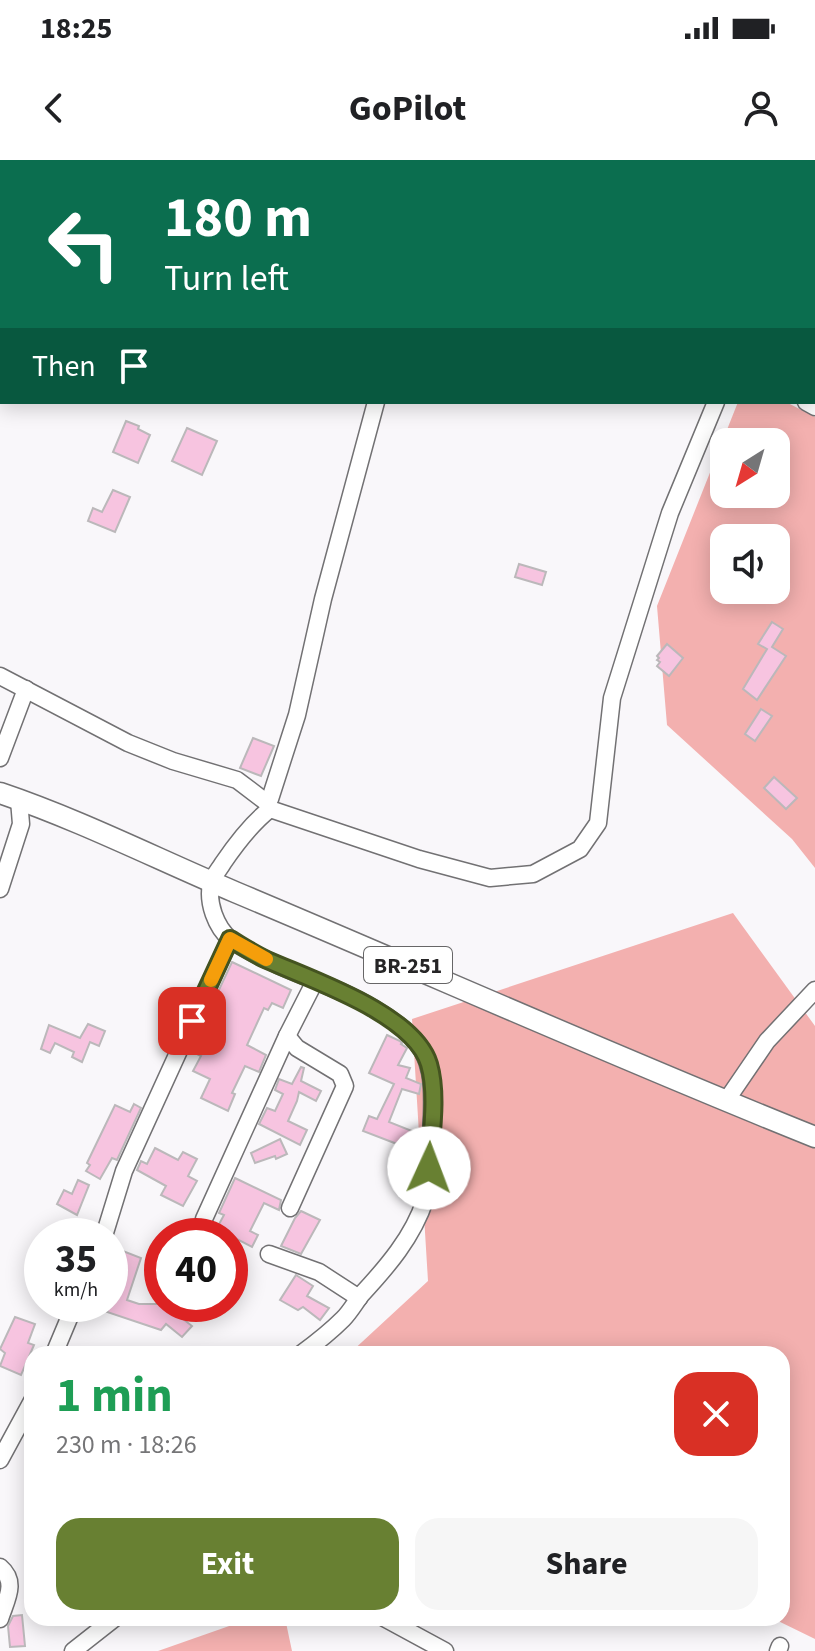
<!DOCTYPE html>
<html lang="en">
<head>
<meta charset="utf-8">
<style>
	body { margin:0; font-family:"Source Sans 3",sans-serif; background:#f6f6f6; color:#202124; height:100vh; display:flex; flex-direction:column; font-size:30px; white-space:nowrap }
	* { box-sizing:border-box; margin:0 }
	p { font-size:26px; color:#757577 }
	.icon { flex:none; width:44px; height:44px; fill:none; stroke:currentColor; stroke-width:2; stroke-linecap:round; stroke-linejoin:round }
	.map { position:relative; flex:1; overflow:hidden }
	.details { position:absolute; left:24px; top:1186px; width:766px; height:280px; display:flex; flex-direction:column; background:#fff; border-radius:24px; box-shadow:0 4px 20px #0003 }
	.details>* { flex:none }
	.banner { position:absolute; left:0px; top:0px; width:816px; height:244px; box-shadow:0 4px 20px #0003; background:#0b6e4f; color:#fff; overflow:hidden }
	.needle { width:52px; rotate:217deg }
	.controls { position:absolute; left:710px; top:268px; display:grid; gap:16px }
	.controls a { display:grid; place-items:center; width:80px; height:80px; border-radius:16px; background:#fff; box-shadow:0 4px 20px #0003; font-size:40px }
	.speed { position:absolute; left:24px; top:1058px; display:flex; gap:16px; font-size:40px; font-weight:700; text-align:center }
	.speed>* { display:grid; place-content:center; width:104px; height:104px; border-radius:50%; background:#fff; box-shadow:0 4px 20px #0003; line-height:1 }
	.speed small { font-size:20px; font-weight:400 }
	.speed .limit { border:12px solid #d22; background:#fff; color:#111 }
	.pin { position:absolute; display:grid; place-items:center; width:68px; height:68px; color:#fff; margin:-34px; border-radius:16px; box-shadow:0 4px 12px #0006 }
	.me { position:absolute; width:88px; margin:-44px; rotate:2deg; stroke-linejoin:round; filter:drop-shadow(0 0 6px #0008) }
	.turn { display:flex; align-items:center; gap:28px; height:168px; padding:0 32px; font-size:36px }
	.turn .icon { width:104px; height:104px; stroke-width:2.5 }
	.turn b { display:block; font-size:56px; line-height:68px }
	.then { display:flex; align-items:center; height:76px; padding:0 32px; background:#0003; gap:16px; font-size:30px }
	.round { display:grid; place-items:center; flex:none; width:84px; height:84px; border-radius:24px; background:#f6f6f6 }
	.head { display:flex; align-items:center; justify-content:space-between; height:136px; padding:0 32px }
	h1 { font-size:48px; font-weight:700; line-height:60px; color:#1e9e55 }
	.button { display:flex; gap:16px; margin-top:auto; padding:16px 32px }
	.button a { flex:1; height:92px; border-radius:24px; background:#688032; color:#fff; font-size:32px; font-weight:700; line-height:92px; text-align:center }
	.button a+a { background:#f6f6f6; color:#202124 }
	.status { display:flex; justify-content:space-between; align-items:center; height:56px; padding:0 40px; background:#fff; direction:ltr }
	.status svg { height:22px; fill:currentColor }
	header { display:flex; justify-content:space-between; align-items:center; height:104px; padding:0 32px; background:#fff; font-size:36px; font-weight:700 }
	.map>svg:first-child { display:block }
</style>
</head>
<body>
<div class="status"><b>18:25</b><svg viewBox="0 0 49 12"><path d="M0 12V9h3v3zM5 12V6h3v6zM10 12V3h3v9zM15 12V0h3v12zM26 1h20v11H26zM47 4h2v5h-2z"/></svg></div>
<header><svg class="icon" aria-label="back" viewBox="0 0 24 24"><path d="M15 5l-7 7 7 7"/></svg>GoPilot<svg class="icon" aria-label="person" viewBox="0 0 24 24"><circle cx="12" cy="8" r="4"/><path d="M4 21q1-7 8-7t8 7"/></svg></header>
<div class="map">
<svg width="815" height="1491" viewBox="0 0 815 1491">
	<rect width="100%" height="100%" fill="#f9f7fa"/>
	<g fill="#f3b0af" fill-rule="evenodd">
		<path d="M 738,242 L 786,242 L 815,257 L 815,708 L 792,679 L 667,565 L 657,446 ZM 724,282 L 776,282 L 776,334 L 724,334 ZM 724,378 L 776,378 L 776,430 L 724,430 Z"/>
		<path d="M 733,753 L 815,866 L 815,1479 L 772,1458 L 782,1458 L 782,1194 L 349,1194 L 428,1121 L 412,859 Z"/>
		<path d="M 252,1458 L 285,1458 L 292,1491 L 158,1491 Z"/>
	</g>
	<g fill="#f7c4e0" stroke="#bbb8ba" stroke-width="2">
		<path d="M 126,261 L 139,266 L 138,269 L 150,275 L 138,303 L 113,292 Z"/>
		<path d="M 187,268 L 217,281 L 202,315 L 172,301 Z"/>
		<path d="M 113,330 L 130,337 L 115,372 L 88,361 L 93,348 L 102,352 Z"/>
		<path d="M 519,404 L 546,412 L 542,425 L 515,417 Z"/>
		<path d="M 772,462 L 783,469 L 772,487 L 786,496 L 757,540 L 743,529 L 767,489 L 758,484 Z"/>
		<path d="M 667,484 L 683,498 L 669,516 L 657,506 L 660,502 L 657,500 L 659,498 L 657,496 Z"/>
		<path d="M 761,549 L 772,556 L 755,581 L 745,574 Z"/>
		<path d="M 253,578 L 274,586 L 261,616 L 240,608 Z"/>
		<path d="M 774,617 L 797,638 L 786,649 L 764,628 Z"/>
		<path d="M 232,802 L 291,830 L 283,848 L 272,843 L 268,850 L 264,848 L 247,885 L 266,895 L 259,912 L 245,906 L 232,933 L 235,934 L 228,951 L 201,938 L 210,919 L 193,911 L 201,896 L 191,891 L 195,881 L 206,886 L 209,880 L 213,882 L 223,858 L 209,851 Z"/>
		<path d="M 88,864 L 105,871 L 99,886 L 90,882 L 82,902 L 72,897 L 74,892 L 55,883 L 50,893 L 41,889 L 49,865 L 80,878 Z"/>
		<path d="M 387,875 L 400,881 L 402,883 L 401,884 L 407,888 L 398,905 L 410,908 L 406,918 L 421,924 L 419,934 L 402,929 L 389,962 L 412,971 L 398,1006 L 393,1005 L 397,984 L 363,971 L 369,956 L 377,959 L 394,924 L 369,913 Z"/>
		<path d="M 301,907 L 304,908 L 301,921 L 321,931 L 316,941 L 299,932 L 297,941 L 288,961 L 307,970 L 300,985 L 259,964 L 267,948 L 275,951 L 283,934 L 275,930 L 279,919 L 292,924 Z"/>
		<path d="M 134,944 L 141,948 L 117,1000 L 112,998 L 100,1019 L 86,1011 L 90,1005 L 87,1003 L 115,945 L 130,952 Z"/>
		<path d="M 280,979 L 287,994 L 276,999 L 275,996 L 255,1003 L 251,993 Z"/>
		<path d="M 155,988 L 178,1000 L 183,992 L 197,999 L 188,1016 L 197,1021 L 183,1046 L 161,1035 L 166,1026 L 137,1010 L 141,1001 L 147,1004 Z"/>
		<path d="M 235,1018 L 281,1040 L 279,1050 L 264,1043 L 250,1071 L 258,1075 L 252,1087 L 227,1074 L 229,1071 L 218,1066 L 224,1055 L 219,1053 Z"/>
		<path d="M 78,1020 L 89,1025 L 77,1055 L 57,1044 L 64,1030 L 72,1034 Z"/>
		<path d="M 301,1051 L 320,1060 L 301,1094 L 281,1086 L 295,1058 Z"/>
		<path d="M 110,1086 L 141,1098 L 127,1140 L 139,1144 L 179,1144 L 173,1151 L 192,1166 L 182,1177 L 166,1164 L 161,1170 L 107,1152 L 114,1136 L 110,1134 Z"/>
		<path d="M 296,1115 L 313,1126 L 307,1136 L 329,1148 L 320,1160 L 303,1147 L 298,1150 L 280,1140 Z"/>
		<path d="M 15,1157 L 35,1164 L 28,1183 L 34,1185 L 21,1215 L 0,1206 L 5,1193 L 0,1189 Z"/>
		<path d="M 22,1455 L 25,1486 L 10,1487 L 8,1466 L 13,1456 Z"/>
	</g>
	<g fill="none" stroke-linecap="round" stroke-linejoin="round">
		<defs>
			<g id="minor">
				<path d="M 814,132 L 815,131"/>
				<path d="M 0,142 L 2,135"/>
				<path d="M 806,242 L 815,247"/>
				<path d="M 0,516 L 128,583 L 173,601 L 237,620 L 266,642 L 270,649 L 419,699 L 490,718 L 533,714 L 580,689 L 598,663 L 612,538 L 670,353 L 716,242"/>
				<path d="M 0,598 L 26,529"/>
				<path d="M 266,642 L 270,639 L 297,555 L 323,439 L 376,242"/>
				<path d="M 270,649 C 252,663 236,684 223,703 C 219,710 212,717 211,724 C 207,743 216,767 230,779 C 240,788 265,799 278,805 C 323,825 375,841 411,876 C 433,897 433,927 432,955 C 430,982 433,1014 425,1040 C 413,1077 387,1107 361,1135 C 355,1143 350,1152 343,1159 C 330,1172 316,1183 301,1194"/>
				<path d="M 0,729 L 21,664 L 19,640"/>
				<path d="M 287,876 L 297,888 L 340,914 L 345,926 L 290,1048"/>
				<path d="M 726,941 L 767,881 L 815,830"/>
				<path d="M 204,1059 L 287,876 L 315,821"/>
				<path d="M 104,1076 L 124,1011 L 230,779"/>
				<path d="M 269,1094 L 319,1112 L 359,1138"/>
				<path d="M 54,1194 L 75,1144"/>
				<path d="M 0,1300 L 32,1241"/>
				<path d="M 0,1407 C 18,1422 6,1440 0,1459"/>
				<path d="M 384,1458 L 445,1491"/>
				<path d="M 73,1491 L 115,1458"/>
				<path d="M 778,1491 L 780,1486"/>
			</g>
			<path id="major" d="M 0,633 C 80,660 157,699 235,732 C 428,813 620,899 815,977"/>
		</defs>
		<use href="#minor" stroke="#727173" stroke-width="19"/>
		<use href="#major" stroke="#727173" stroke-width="23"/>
		<use href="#minor" stroke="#fff" stroke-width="16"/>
		<use href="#major" stroke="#fff" stroke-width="20"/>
	</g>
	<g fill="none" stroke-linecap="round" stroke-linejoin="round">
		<defs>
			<path id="route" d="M 192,861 L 230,779 C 242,786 254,794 267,800 C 312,820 414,854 429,904 C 438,935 431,976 429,1008"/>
		</defs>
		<use href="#route" stroke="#445320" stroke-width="20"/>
		<use href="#route" stroke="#688032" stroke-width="14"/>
		<path stroke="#f59e0b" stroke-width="14" d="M 211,820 L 230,779 L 266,799"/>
	</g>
	<g text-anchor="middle" stroke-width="7" stroke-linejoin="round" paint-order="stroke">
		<rect fill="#fff" stroke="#676667" stroke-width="2" x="364" y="787" width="88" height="36" rx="6"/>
		<g font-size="22" font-weight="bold" fill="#262526">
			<text x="408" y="813">BR-251</text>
		</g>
	</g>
</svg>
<div class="controls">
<a><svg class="needle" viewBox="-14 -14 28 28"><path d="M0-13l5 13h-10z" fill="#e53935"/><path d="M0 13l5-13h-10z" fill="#757577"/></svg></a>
<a><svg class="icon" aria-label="sound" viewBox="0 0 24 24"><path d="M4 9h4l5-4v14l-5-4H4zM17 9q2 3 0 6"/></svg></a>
</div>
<div class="speed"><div>35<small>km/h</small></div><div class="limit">40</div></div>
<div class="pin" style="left:192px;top:861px;background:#d93025"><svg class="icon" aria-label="arrive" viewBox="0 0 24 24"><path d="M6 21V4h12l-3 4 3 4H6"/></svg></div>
<svg class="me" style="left:429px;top:1008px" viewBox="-20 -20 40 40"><circle r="19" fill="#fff"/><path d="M0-13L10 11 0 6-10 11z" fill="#688032"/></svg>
<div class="banner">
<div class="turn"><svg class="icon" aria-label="left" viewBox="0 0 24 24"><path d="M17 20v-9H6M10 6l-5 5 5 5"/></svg><div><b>180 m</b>Turn left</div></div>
<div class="then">Then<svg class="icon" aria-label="arrive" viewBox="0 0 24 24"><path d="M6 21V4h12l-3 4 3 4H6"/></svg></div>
</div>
<section class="details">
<div class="head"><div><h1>1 min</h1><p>230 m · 18:26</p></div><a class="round" style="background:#d93025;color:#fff"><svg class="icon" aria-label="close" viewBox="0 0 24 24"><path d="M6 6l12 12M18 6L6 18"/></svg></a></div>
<div class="button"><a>Exit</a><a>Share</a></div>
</section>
</div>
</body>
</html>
